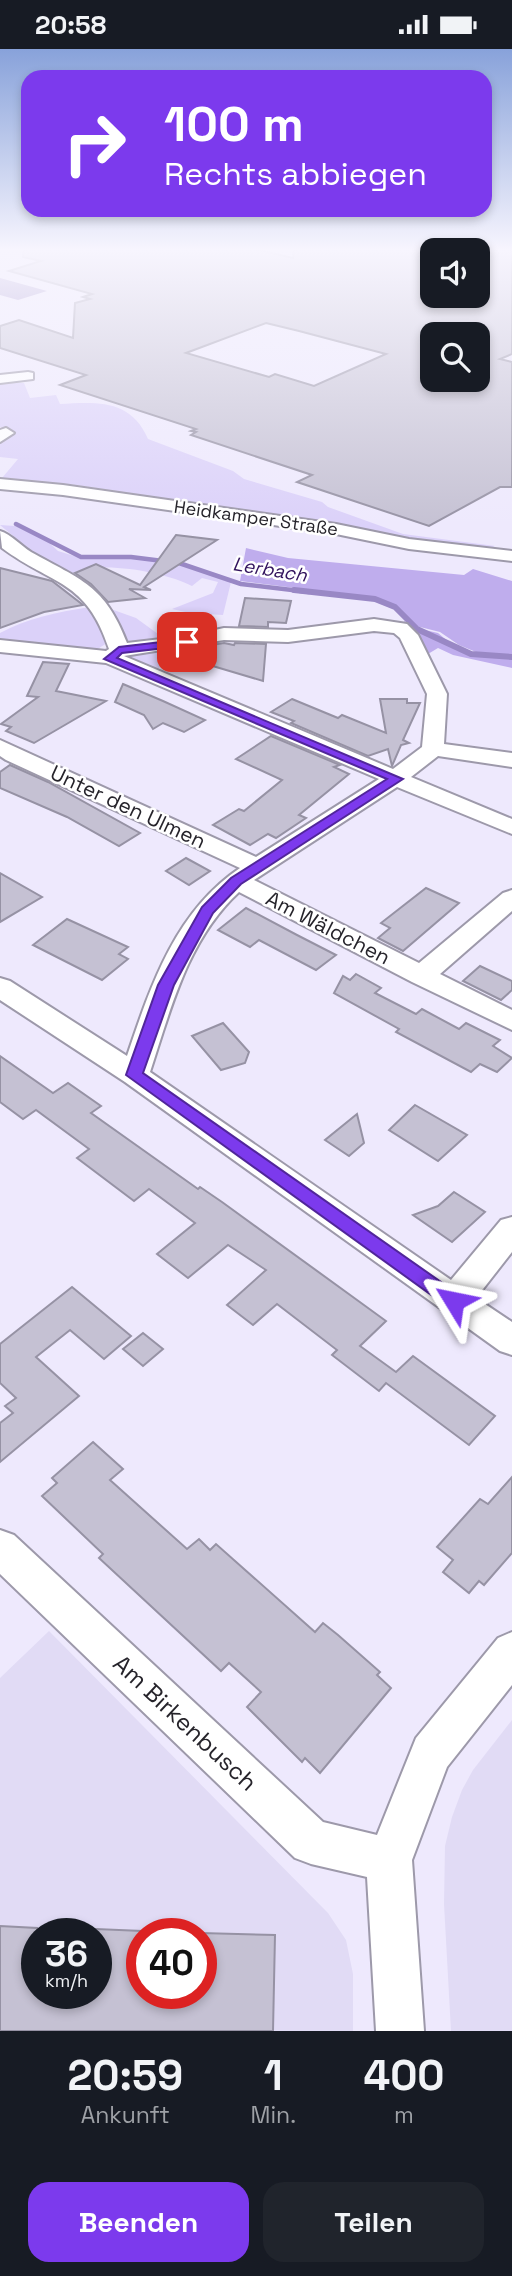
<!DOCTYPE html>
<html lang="de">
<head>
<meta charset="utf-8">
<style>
	body { margin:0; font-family:"Space Grotesk",sans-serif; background:#20242c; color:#f1f3f6; height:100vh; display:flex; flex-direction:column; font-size:26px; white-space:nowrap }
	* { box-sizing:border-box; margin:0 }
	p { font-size:23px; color:#9ea1a6 }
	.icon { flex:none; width:38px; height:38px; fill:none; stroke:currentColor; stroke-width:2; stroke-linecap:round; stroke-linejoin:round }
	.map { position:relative; height:1982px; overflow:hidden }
	.side { display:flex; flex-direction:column; background:#171b24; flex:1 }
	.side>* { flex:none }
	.guide { position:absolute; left:21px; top:21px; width:471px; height:147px; border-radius:21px; box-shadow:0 4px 10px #0003; background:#7c3aed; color:#fff; overflow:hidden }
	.controls { position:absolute; left:420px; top:189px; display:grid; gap:14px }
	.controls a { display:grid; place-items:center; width:70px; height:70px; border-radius:14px; background:#171b24; box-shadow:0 4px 10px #0003; font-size:35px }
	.speed { position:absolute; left:21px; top:1869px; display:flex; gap:14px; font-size:35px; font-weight:700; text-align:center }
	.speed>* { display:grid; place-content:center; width:91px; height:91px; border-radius:50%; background:#171b24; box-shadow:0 4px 10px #0003; line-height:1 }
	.speed small { font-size:18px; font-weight:400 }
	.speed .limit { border:10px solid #d22; background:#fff; color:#111 }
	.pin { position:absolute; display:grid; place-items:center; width:60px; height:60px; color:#fff; margin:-30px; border-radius:14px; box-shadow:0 4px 10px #0006 }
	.me { position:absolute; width:77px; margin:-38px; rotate:305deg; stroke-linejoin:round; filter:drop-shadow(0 0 5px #0008) }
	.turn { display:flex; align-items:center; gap:24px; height:147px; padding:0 28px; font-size:32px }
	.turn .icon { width:91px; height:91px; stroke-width:2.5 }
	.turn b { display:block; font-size:49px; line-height:60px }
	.eta { display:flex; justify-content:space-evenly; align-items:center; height:119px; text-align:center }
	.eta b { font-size:42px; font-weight:700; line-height:49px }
	.button { display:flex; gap:14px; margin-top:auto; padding:14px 28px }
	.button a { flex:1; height:80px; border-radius:21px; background:#7c3aed; color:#fff; font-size:28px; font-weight:700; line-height:80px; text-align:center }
	.button a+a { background:#20242c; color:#f1f3f6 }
	.status { display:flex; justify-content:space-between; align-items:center; height:49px; padding:0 35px; background:#171b24; direction:ltr }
	.status svg { height:19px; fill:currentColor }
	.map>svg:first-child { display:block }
</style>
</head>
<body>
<div class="status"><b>20:58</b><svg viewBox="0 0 49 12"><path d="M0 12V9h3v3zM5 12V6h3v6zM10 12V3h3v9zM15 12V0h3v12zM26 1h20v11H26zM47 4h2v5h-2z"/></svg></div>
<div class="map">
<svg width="512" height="1982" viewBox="0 0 512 1982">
	<rect width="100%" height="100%" fill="#eee9fd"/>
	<g fill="#e1dbf5" fill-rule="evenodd">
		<path d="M 49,1582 L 328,1864 L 346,1891 L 353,1925 L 353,1982 L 0,1982 L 0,1629 ZM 37,1885 L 96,1885 L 96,1944 L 37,1944 ZM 142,1885 L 201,1885 L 201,1944 L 142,1944 Z"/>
		<path d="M 512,1671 L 512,1982 L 451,1982 L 444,1855 L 445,1797 L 452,1768 L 462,1741 L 473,1721 Z"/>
	</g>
	<g fill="#dbd1f9">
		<path d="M 0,333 L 24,334 L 30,349 L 56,346 L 60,355 C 97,353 131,350 148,390 L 233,422 L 244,430 L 322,453 L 328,458 L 403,485 L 495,497 L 488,500 L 423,494 L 338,474 L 333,476 L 76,436 L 2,429 L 18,410 L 0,408 L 0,395 L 14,382 L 0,378 Z"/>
		<path d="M 0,476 L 15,477 L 44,489 L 58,502 L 81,509 L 120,508 L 179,515 L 231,533 L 223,566 L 190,564 L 172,560 L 213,544 L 218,533 L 202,529 L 192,537 C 166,523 100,511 73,524 L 35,505 Z"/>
		<path d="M 90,558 L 95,565 L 107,594 L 96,601 L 0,595 L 0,584 C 28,569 58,563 90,558 Z"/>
		<path d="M 108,559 L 136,569 L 158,585 L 159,590 L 157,593 L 126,596 Z"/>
		<path d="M 164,600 L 165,612 L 157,621 L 149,620 L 127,609 L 127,606 Z"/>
	</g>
	<g fill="#bfaded">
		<path d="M 246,499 L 288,509 L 464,526 L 473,520 L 512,532 L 512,606 L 476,603 L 459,596 L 440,583 L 412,576 L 395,558 L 374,549 L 240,532 Z"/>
		<path d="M 404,572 L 416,579 L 438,584 L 456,599 L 473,606 L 512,608 L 512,619 L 453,606 L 438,599 L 428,605 L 427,612 L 403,577 Z"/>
	</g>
	<path fill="#9988c5" d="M 0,229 L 47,242 L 18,251 L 0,246 Z"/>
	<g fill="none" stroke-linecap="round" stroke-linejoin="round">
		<path stroke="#9988c5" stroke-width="4.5" d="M 16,475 L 81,508 L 131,508 L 179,514 L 241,535 L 309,543"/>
		<path stroke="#9988c5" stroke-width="6" d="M 294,541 L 375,550 L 395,558 L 417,580 L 471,605 L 512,608"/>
	</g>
	<g fill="#c5c1d3" stroke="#9692a4" stroke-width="2" fill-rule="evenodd">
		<path d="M 24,200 L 255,200 L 293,209 L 294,200 L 512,200 L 512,305 L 500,310 L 512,313 L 512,438 L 500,438 L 429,477 L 297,433 L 312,426 L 191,386 L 196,383 L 191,382 L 196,380 L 60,336 L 86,326 L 0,299 L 0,277 L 19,271 L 73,289 L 75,254 L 90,250 L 83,248 L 92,245 L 9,222 L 41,212 L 23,208 ZM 432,201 L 478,201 L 478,247 L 432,247 ZM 266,274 L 299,282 L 386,305 L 314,337 L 275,325 L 269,328 L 186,304 ZM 432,285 L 478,285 L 478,331 L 457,331 L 432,342 Z"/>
		<path d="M 176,486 L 217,491 L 144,538 L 151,541 L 129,540 L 145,549 L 108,553 L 91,535 L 75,524 L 96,515 L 140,536 Z"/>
		<path d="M 0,519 L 52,532 L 83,556 L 44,563 L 0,579 Z"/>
		<path d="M 245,549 L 291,552 L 286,574 L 268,573 L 268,578 L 239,577 Z"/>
		<path d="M 224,594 L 234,596 L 235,594 L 266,595 L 263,632 L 206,615 L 175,614 L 187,600 Z"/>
		<path d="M 43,613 L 69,615 L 56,642 L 106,652 L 34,694 L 6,682 L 11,678 L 1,675 L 38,648 L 27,647 Z"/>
		<path d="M 123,635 L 163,652 L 205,671 L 184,683 L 163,674 L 153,680 L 144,666 L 115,653 Z"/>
		<path d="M 292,650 L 338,669 L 342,666 L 386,684 L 380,650 L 407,650 L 407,654 L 420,654 L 403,691 L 409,694 L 401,696 L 392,717 L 388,700 L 368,707 L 291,674 L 294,672 L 271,663 Z"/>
		<path d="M 271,687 L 340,716 L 334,718 L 349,725 L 299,766 L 306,769 L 276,789 L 268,785 L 250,796 L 213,776 L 239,760 L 244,762 L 282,731 L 236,710 Z"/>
		<path d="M 10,716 L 48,733 L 140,784 L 119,797 L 67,768 L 0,739 L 0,723 Z"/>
		<path d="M 186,809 L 210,822 L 189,836 L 166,822 Z"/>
		<path d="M 0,824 L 42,848 L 0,873 Z"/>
		<path d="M 426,839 L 459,854 L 403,902 L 378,889 L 390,879 L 381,874 Z"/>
		<path d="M 246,859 L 297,886 L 336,906 L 316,921 L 259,891 L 250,898 L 218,881 Z"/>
		<path d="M 67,870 L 128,898 L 119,905 L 128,910 L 102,931 L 33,896 Z"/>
		<path d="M 480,917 L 512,932 L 512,941 L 501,951 L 463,932 Z"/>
		<path d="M 356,925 L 381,939 L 375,944 L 416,965 L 422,960 L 459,980 L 466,974 L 500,991 L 493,997 L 512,1009 L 497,1023 L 480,1015 L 471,1023 L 396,983 L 399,980 L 334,944 L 343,927 L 350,931 Z"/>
		<path d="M 223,974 L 249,1003 L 245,1014 L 221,1021 L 192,987 Z"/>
		<path d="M 0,1007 L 53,1044 L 68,1034 L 101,1057 L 91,1064 L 198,1140 L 200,1138 L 222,1153 L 386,1272 L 360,1297 L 396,1323 L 413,1307 L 495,1367 L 469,1396 L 386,1334 L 379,1342 L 332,1306 L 337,1301 L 277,1255 L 253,1276 L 227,1256 L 266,1221 L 228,1196 L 188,1229 L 157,1205 L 195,1174 L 149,1140 L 134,1152 L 77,1109 L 89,1100 L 36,1061 L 23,1070 L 0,1053 Z"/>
		<path d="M 415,1056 L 467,1086 L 438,1112 L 389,1081 Z"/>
		<path d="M 357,1065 L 364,1094 L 349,1107 L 325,1091 Z"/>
		<path d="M 454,1143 L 485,1163 L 452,1193 L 413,1166 L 438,1157 Z"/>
		<path d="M 72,1238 L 131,1287 L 104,1310 L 70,1281 L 36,1308 L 79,1347 L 0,1413 L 0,1374 L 13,1364 L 5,1357 L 16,1349 L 0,1334 L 0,1295 Z"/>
		<path d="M 143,1284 L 163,1300 L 143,1317 L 123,1300 Z"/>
		<path d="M 93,1393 L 123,1420 L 110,1431 L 187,1500 L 199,1490 L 210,1501 L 216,1495 L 315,1583 L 323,1574 L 338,1586 L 380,1623 L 377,1626 L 391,1639 L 320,1724 L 305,1709 L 302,1713 L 247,1658 L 261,1643 L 229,1614 L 221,1622 L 99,1509 L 103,1505 L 42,1447 L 57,1434 L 52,1429 Z"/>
		<path d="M 512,1428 L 512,1504 L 484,1536 L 479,1532 L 469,1544 L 443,1523 L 453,1511 L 437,1498 L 480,1450 L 488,1455 Z"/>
		<path d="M 0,1877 L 37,1879 L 37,1944 L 96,1944 L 96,1880 L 142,1882 L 142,1944 L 201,1944 L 201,1884 L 275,1886 L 273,1982 L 0,1982 Z"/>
	</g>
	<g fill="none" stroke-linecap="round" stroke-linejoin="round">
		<defs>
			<g id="minor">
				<path d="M 28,323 L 33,324 L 33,330 L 0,334 L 0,326 Z"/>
				<path d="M 6,379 L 14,384 L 0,393 L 0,381 Z"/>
				<path d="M 0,430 L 63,436 L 336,475 L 409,490 L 512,502 L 512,512 L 409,500 L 336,485 L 63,446 L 0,440 Z"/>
				<path d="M 0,482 C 11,485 21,497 31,503 C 81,531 105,536 127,594 L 187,587 L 224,579 L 288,581 L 374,570 L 407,575 L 418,586 L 447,645 L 444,695 L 512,704 L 512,718 L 438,707 L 411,728 L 512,770 L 512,785 L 397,738 L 254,831 L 419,914 L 503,844 L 512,841 L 512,862 L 440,925 L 512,961 L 512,981 L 412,933 L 239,843 C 188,890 171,959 150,1023 L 451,1231 L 501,1171 L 512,1168 L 512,1203 L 476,1249 L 512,1273 L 512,1306 L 500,1302 L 125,1033 L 0,951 L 0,929 L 10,932 L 127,1007 C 151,936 175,863 240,819 L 6,711 L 0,707 L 0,691 L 256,808 L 379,730 L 106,614 L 0,603 L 0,591 L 106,602 L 109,600 C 86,530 53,537 2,499 ZM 374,582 L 394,584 L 400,589 L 427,645 L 422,698 L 393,720 L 124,607 L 224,591 L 288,593 Z"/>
				<path d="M 0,1481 L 14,1486 L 323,1773 L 377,1786 L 416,1689 L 498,1589 L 512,1583 L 512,1636 L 447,1718 L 412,1811 L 424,1982 L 376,1982 L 367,1828 L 311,1815 L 295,1809 L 0,1525 Z"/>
			</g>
		</defs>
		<use href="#minor" stroke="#9d99aa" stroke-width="4"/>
		<use href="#minor" fill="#fff" fill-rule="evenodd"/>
	</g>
	<linearGradient id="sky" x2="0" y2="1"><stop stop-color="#88a2da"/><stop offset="0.42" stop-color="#f7f5fe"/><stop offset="1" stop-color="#f7f5fe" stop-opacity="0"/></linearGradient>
	<rect width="512" height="478" fill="url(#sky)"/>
	<path fill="#7c3aed" stroke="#51269a" stroke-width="2" d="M 187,590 L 191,591 L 191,596 L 122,604 L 117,609 L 403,730 L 241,835 L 213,864 L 174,936 L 143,1024 L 461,1247 L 464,1252 L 461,1258 L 454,1260 L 448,1258 L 126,1026 L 158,936 L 202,858 L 231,829 L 387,730 L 104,610 L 119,598 Z"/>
	<g text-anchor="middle" stroke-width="5" stroke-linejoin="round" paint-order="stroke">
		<g font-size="18" fill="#26242b" stroke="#fff">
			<text transform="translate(256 469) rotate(8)" y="6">Heidkamper Straße</text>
		</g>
		<g font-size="19" font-style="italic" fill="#32135d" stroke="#fff">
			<text transform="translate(270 520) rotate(9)" y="7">Lerbach</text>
		</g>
		<g font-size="21" fill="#26242b" stroke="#fff">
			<text transform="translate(128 758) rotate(25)" y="7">Unter den Ulmen</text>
			<text transform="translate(328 879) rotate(27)" y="7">Am Wäldchen</text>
		</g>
		<g font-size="24" fill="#26242b" stroke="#fff">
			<text transform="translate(185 1674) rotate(43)" y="8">Am Birkenbusch</text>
		</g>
	</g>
</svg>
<div class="controls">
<a><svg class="icon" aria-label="sound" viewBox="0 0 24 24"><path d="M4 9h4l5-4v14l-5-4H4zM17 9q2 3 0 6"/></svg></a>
<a><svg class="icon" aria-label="search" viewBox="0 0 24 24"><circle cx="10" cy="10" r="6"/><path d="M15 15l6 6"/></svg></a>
</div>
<div class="speed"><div>36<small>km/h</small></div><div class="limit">40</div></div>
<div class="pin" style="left:187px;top:593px;background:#d93025"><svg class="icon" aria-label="arrive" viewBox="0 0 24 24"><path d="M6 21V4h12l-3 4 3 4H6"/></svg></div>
<svg class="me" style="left:454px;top:1252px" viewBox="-20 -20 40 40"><path d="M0-17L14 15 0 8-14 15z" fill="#7c3aed" stroke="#fff" stroke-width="4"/></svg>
<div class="guide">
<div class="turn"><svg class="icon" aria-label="right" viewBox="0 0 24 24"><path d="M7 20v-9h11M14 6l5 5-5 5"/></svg><div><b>100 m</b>Rechts abbiegen</div></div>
</div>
</div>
<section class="side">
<div class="eta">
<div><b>20:59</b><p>Ankunft</p></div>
<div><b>1</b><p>Min.</p></div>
<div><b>400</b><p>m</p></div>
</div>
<div class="button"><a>Beenden</a><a>Teilen</a></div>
</section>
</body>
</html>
